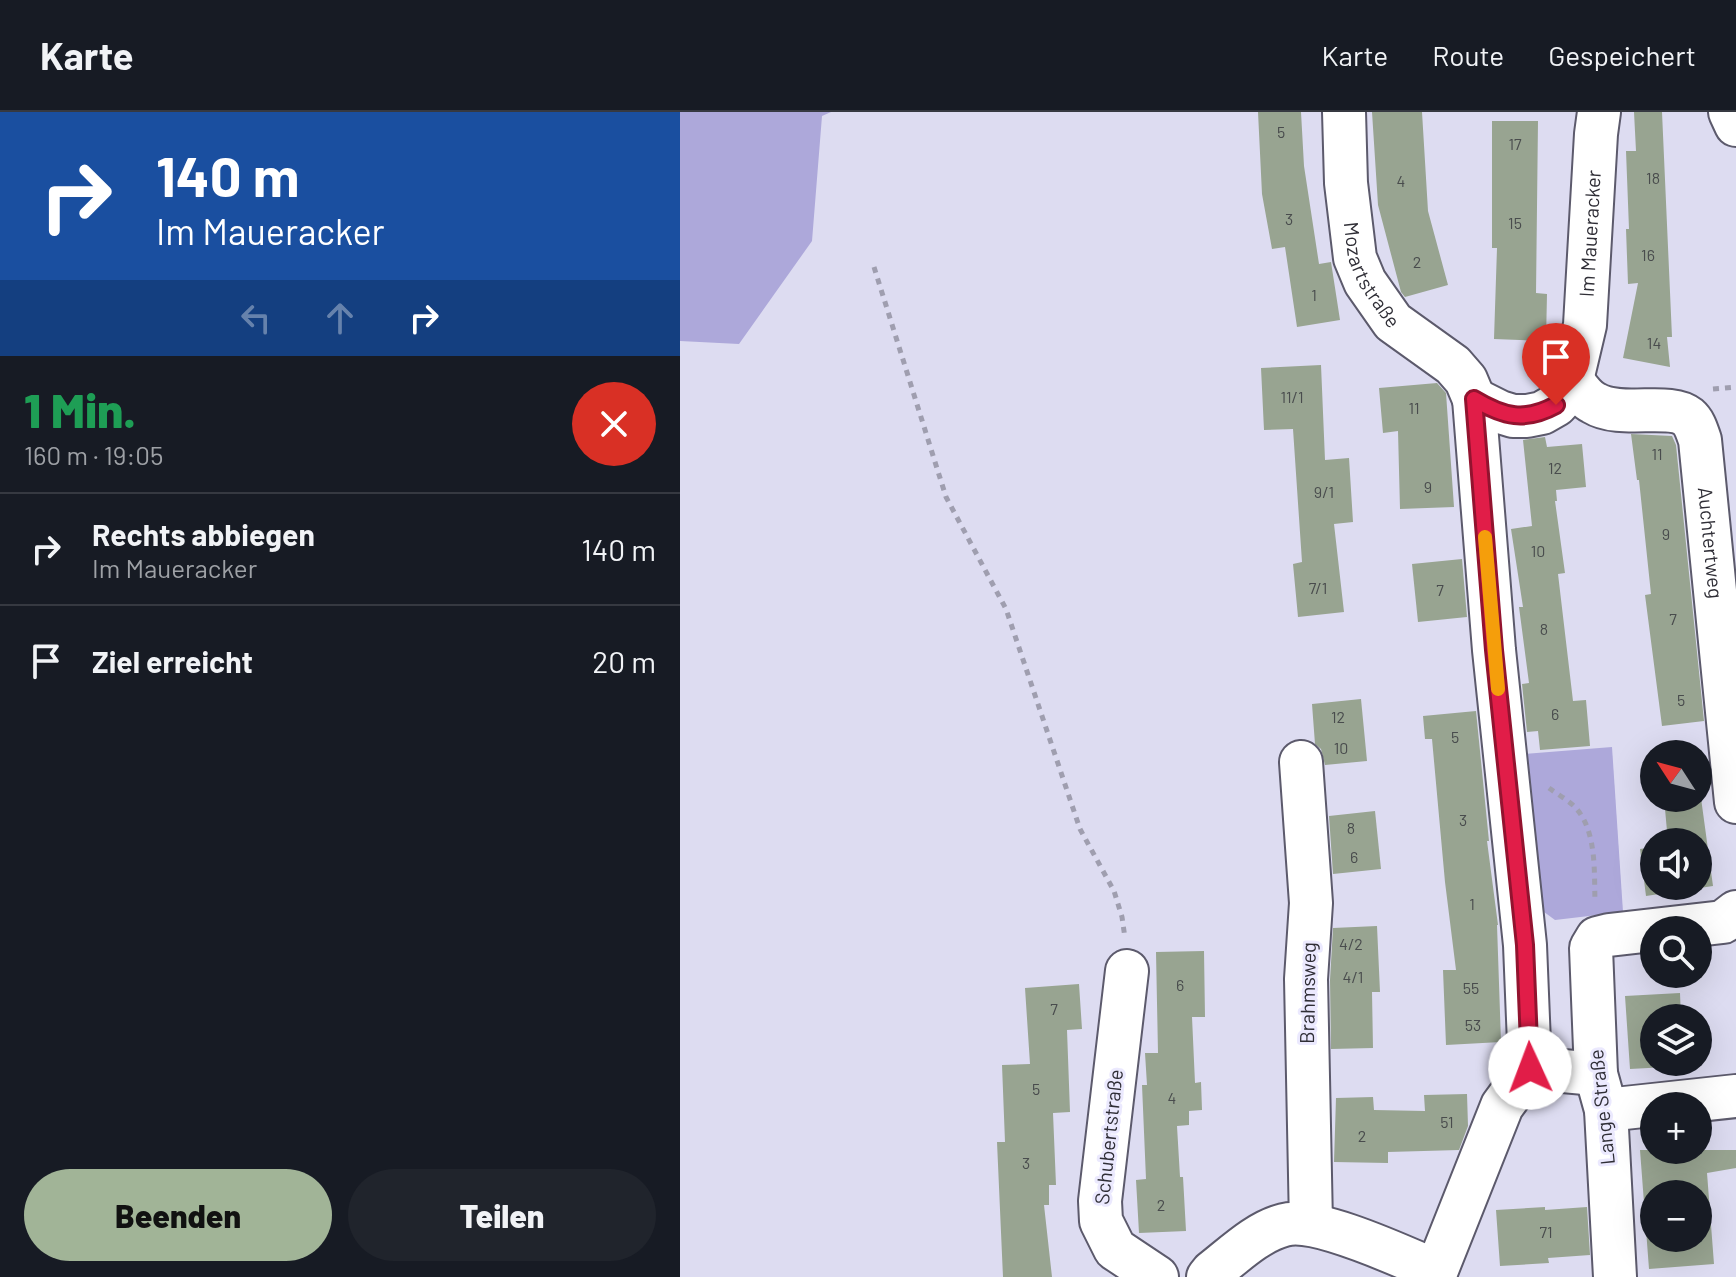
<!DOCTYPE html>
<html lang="de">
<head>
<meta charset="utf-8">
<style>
	body { margin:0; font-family:Barlow,sans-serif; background:#20242c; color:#f1f3f6; height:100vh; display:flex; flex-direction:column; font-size:30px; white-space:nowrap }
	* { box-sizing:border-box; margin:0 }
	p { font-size:26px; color:#9ea1a6 }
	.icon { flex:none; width:44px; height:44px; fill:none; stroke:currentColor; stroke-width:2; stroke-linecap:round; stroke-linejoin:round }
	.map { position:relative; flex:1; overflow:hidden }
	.side { display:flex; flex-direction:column; background:#171b24; width:680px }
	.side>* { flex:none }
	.hud { background:#1a4fa0; color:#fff; overflow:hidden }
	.needle { width:52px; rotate:306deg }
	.controls { position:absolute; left:960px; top:628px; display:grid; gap:16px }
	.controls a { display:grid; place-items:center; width:72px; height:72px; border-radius:50%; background:#171b24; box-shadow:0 8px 32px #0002; font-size:40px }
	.pin { position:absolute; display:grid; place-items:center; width:68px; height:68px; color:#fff; margin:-82px -34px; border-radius:50% 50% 50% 0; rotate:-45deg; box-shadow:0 0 8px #0007 }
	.pin .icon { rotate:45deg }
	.me { position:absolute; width:88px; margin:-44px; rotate:358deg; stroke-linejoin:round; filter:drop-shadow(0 0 6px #0008) }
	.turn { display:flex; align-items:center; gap:28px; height:168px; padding:0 24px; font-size:36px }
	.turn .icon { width:104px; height:104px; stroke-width:2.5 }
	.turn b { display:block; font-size:56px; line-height:68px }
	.lanes { display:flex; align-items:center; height:76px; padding:0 24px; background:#0003; justify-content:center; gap:40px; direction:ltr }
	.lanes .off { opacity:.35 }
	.round { display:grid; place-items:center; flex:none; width:84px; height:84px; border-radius:42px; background:#20242c }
	.summary { display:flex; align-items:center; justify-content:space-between; height:136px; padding:0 24px }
	h1 { font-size:48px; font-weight:800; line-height:60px; color:#1e9e55 }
	.button { display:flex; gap:16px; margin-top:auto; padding:16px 24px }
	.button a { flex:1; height:92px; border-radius:48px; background:#a1b497; color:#111; font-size:32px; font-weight:800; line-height:92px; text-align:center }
	.button a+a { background:#20242c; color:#f1f3f6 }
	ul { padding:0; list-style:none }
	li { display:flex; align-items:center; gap:24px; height:112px; padding:0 24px; border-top:2px solid #363941 }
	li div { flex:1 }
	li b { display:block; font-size:30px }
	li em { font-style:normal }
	header { display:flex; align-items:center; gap:48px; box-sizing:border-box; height:112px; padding:0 40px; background:#171b24; border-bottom:2px solid #363941 }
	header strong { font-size:38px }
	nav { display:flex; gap:44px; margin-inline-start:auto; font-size:28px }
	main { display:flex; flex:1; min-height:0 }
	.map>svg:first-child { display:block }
</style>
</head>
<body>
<header>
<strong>Karte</strong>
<nav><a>Karte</a><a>Route</a><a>Gespeichert</a></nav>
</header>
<main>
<section class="side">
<div class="hud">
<div class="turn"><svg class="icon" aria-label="right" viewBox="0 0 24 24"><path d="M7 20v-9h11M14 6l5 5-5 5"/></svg><div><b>140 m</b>Im Maueracker</div></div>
<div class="lanes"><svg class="icon off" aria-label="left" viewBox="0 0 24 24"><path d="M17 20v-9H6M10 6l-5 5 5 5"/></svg><svg class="icon off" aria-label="ahead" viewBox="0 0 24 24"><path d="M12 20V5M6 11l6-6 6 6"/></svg><svg class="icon" aria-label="right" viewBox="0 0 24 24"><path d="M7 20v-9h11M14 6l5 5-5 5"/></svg></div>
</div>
<div class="summary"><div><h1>1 Min.</h1><p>160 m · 19:05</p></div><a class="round" style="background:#d93025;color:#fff"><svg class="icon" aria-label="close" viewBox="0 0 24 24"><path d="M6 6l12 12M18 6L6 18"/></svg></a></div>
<ul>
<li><svg class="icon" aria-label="right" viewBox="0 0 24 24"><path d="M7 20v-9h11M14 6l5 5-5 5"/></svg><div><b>Rechts abbiegen</b><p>Im Maueracker</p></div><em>140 m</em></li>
<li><svg class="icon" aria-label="arrive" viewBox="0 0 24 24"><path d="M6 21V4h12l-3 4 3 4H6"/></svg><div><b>Ziel erreicht</b></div><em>20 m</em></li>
</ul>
<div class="button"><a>Beenden</a><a>Teilen</a></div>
</section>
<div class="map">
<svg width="1056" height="1165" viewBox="0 0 1056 1165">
	<rect width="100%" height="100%" fill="#dddcf1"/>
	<g fill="#ada8da">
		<path d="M 0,0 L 151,0 L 142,4 L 132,129 L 59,232 L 0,229 Z"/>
		<path d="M 932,635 L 943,800 L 875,808 L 860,797 L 843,642 Z"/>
	</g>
	<g fill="#98a491" fill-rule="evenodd">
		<path d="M 578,0 L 621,0 L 624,54 L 639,152 L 651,150 L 660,208 L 617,215 L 605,135 L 592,137 L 582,82 Z"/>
		<path d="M 692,0 L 742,0 L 748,99 L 768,173 L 725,185 L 721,180 L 698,93 Z"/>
		<path d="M 954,0 L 982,0 L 992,225 L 987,225 L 990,255 L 943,246 L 958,171 L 948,172 L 946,117 L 949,117 L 946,39 L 956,39 Z"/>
		<path d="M 812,9 L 858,9 L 856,181 L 867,182 L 866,229 L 814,227 L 817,136 L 812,136 Z"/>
		<path d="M 641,253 L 645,348 L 669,346 L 673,410 L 654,412 L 664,500 L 618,505 L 613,452 L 622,450 L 613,317 L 584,318 L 581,256 Z"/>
		<path d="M 757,271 L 766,281 L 774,395 L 720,397 L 718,319 L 703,321 L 699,276 Z"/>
		<path d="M 951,322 L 992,324 L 996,333 L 1024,609 L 982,614 L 965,483 L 971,482 L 959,368 L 957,368 Z"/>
		<path d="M 865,325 L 867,335 L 902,332 L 906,375 L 876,378 L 877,389 L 875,389 L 885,461 L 878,462 L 893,589 L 906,588 L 910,634 L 860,638 L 858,619 L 847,620 L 842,572 L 849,571 L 839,495 L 843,495 L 831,417 L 852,414 L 843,328 Z"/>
		<path d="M 782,447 L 787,505 L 738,510 L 732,452 Z"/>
		<path d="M 681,587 L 687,649 L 645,653 L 641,637 L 635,632 L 632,592 Z"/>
		<path d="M 796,599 L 809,729 L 807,729 L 818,813 L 817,813 L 821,930 L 766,933 L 763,858 L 776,858 L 765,770 L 752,627 L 745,627 L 743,604 Z"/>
		<path d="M 984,686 L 1021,686 L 1033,774 L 966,784 L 960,737 L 974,735 L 974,774 L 1018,774 L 1018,730 L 988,730 Z"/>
		<path d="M 695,699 L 701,757 L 653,762 L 649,704 Z"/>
		<path d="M 697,814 L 700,880 L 692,880 L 693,936 L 651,937 L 650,868 L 653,816 Z"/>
		<path d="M 524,839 L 525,905 L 512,905 L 515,971 L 521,970 L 522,998 L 509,999 L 509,1013 L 497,1014 L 500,1065 L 503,1065 L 506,1119 L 459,1121 L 456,1068 L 466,1067 L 462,973 L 467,973 L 465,941 L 478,941 L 476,840 Z"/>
		<path d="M 399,872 L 402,917 L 387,918 L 390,1000 L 373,1001 L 376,1073 L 369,1073 L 369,1093 L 364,1093 L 372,1165 L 323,1165 L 317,1030 L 325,1030 L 322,953 L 350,952 L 345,876 Z"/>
		<path d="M 1000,881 L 1001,906 L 974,906 L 974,950 L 1004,950 L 1005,954 L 950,957 L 945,884 Z"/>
		<path d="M 787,982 L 788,1014 L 779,1038 L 708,1040 L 708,1051 L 654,1050 L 656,986 L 693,985 L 694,998 L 745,999 L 744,983 Z"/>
		<path d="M 960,1038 L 1056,1038 L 1056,1056 L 1027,1061 L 1034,1152 L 969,1157 ZM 974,1082 L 1018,1082 L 1018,1126 L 974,1126 Z"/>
		<path d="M 865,1095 L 865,1098 L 907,1095 L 910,1143 L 868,1146 L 869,1151 L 820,1154 L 816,1098 Z"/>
	</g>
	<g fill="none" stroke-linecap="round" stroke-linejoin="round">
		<defs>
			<g id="minor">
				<path id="s1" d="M 664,0 L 666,71 L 675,146 L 685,170 L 713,210 L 773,253 L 786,268 L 794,287"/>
				<path d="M 1050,0 L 1056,13"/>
				<path id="s2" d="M 892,268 C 899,277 904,286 914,291 C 940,307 990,290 1008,305 C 1015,311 1017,320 1020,328 L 1056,690"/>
				<path d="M 621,650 L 631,791 L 626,867 L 631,1112"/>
				<path d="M 447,859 L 420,1089 L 421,1109 L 435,1137 L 477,1165"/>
				<path id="s3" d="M 850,956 L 845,833 L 814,538 L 794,287 L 820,300 L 833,304 L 847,304 L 862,301 L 876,293 L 887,281 L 892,268 L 905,213 L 916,22 L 919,0"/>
				<path d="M 926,998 L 1056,984"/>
				<path d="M 528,1165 L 532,1160 C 554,1143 577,1120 604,1113 C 636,1104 723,1145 756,1159"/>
				<path d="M 754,1165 L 822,994 L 850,956 L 916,962"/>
				<path d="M 935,1165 L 926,998 L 916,962 L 911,836 L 917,826 L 929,823 L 1043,810 L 1056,800"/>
			</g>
		</defs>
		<use href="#minor" stroke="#5c5a6c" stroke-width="46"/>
		<g stroke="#9f9eaf" stroke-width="5" stroke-dasharray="6 6" stroke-linecap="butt">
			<path d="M 194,155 L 266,385 L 326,497 L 400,717 L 434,779 L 442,805 L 445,826"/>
			<path d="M 1033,277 L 1056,275"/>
			<path d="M 869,676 C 877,682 888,688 895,695 C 917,719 914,759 915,789"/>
		</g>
		<use href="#minor" stroke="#fff" stroke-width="42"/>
	</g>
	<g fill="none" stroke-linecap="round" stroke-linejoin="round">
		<defs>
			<path id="route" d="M 850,956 L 845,833 L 814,538 L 794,287 C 824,305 845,310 876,293"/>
		</defs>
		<use href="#route" stroke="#92132f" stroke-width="20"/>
		<use href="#route" stroke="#e11d48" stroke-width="14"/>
		<path stroke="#f59e0b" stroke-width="14" d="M 805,425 L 818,577"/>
	</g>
	<g text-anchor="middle" stroke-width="6" stroke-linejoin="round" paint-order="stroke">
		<g font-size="16" fill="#494c4d">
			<text x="601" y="26">5</text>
			<text x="835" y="38">17</text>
			<text x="973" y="72">18</text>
			<text x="721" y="75">4</text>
			<text x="609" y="113">3</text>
			<text x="835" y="117">15</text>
			<text x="968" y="149">16</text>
			<text x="737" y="156">2</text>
			<text x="634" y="189">1</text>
			<text x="974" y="237">14</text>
			<text x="612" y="291">11/1</text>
			<text x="734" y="302">11</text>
			<text x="977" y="348">11</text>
			<text x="875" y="362">12</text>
			<text x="748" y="381">9</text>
			<text x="644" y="386">9/1</text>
			<text x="986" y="428">9</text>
			<text x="858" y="445">10</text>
			<text x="638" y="482">7/1</text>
			<text x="760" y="484">7</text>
			<text x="993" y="513">7</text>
			<text x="864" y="523">8</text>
			<text x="1001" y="594">5</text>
			<text x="875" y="608">6</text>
			<text x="658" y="611">12</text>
			<text x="775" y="631">5</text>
			<text x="661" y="642">10</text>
			<text x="783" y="714">3</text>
			<text x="671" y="722">8</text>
			<text x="674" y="751">6</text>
			<text x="792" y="798">1</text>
			<text x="671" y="838">4/2</text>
			<text x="673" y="871">4/1</text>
			<text x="500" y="879">6</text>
			<text x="791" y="882">55</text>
			<text x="374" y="903">7</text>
			<text x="793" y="919">53</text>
			<text x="356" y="983">5</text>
			<text x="492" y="992">4</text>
			<text x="767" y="1016">51</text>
			<text x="682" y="1030">2</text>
			<text x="346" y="1057">3</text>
			<text x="481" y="1099">2</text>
			<text x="866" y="1126">71</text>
		</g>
		<g font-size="20" fill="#2f2e36" stroke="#ebe9fe">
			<text dy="7" stroke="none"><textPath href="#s3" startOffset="938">Im Maueracker</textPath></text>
			<text dy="7" stroke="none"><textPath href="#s1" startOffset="168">Mozartstraße</textPath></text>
			<text dy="7" stroke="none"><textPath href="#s2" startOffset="258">Auchtertweg</textPath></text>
			<text transform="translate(628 881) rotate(-89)" y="7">Brahmsweg</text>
			<text transform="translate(922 995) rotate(-96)" y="7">Lange Straße</text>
			<text transform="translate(429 1025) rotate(-84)" y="7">Schubertstraße</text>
		</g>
	</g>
</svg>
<div class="controls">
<a><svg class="needle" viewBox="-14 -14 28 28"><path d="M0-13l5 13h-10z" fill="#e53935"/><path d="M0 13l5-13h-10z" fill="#9ea1a6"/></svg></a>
<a><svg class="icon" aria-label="sound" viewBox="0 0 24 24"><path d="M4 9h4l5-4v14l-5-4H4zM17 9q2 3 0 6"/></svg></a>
<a><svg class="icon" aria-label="search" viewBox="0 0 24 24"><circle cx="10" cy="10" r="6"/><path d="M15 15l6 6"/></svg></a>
<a><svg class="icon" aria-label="layers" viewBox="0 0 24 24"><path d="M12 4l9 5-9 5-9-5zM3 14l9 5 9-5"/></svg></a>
<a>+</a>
<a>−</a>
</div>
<div class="pin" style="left:876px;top:293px;background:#d93025"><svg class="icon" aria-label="arrive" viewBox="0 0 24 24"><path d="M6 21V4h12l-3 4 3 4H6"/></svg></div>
<svg class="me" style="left:850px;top:956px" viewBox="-20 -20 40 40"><circle r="19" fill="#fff"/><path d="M0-13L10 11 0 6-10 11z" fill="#e11d48"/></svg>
</div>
</main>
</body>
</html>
